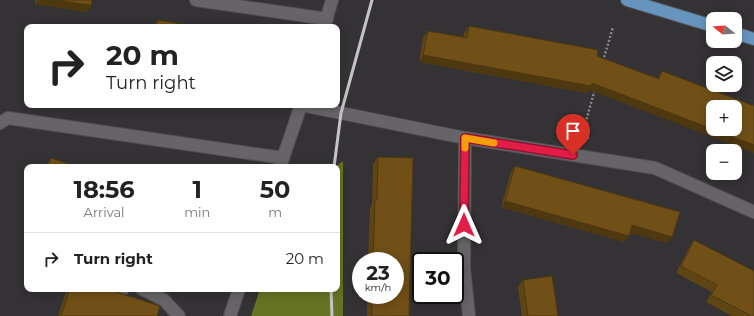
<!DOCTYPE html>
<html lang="en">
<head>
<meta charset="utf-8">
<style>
	body { margin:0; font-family:Montserrat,sans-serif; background:#f2f2f2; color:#222; height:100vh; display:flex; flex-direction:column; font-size:15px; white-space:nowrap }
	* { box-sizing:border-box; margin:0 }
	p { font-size:13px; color:#767676 }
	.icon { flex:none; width:22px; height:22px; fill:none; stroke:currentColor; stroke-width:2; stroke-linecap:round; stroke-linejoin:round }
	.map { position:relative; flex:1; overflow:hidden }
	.details { position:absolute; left:24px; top:164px; width:316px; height:128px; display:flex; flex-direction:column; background:#fff; border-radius:8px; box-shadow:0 2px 10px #0003 }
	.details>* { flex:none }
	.banner { position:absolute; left:24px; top:24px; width:316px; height:84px; border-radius:8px; box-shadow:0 2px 10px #0003; background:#fff; color:#222; overflow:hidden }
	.needle { width:26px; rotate:287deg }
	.tools { position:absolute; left:706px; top:12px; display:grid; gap:8px }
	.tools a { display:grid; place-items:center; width:36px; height:36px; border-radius:8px; background:#fff; box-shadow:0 2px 10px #0003; font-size:20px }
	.speed { position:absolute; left:352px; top:252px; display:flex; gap:8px; font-size:20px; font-weight:700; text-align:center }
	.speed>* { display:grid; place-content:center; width:52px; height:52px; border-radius:50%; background:#fff; box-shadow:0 2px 10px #0003; line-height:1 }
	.speed small { font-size:10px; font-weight:400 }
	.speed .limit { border:2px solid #111; border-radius:6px; background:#fff; color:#111 }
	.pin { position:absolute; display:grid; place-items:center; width:34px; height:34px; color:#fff; margin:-41px -17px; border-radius:50% 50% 50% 0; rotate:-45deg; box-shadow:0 0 4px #0007 }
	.pin .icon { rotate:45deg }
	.me { position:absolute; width:44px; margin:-22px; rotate:0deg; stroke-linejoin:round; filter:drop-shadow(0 0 3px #0008) }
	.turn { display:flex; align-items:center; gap:14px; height:84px; padding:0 16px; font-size:18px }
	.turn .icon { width:52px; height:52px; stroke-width:2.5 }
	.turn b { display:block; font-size:28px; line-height:34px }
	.eta { display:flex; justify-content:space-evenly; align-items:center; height:68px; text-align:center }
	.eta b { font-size:24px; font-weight:700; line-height:28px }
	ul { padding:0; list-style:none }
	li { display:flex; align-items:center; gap:12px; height:52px; padding:0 16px; border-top:1px solid #e0e0e0 }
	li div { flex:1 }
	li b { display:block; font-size:15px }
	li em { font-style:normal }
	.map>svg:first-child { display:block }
</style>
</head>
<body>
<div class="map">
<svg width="754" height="316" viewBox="0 0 754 316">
	<rect width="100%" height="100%" fill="#343234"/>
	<path fill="#667323" d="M 343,161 L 343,316 L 251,316 L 260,289 L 337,289 L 337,167 L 335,167 Z"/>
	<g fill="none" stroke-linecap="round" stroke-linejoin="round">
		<defs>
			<g id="minor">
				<path d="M 196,0 L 327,19"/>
				<path d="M 324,27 L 332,0"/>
				<path d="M 301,105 L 465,138 L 464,268 L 469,316"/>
				<path d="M 0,123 L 8,118 L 283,158"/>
				<path d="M 465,138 L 655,168 L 754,212"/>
				<path d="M 280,167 L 301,105"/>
				<path d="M 142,289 L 164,300 L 179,316"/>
				<path d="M 121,290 L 123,289"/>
				<path d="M 230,316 L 239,289"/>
			</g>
			<g id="major">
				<path d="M 627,0 L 713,26"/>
				<path d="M 735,33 L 754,39"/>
			</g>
		</defs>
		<use href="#minor" stroke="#525052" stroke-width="14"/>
		<use href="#major" stroke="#525052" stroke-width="14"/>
		<g stroke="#888688" stroke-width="2.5" stroke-dasharray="2 2" stroke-linecap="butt">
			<path d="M 603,61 L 613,27"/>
			<path d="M 588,139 L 586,121 L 595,89"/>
		</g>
		<use href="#minor" stroke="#666466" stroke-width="12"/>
		<use href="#major" stroke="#6694bf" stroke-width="12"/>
		<g stroke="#c4c3c5" stroke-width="3">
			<path d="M 334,167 L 341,113 L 372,0"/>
			<path d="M 331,289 L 332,316"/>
		</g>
	</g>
	<g fill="#604514">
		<path d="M 35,0 L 92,0 L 91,5 L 87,12 L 35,4 Z"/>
		<path d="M 158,20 L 198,27 L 153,27 Z"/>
		<path d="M 469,26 L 597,56 L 657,79 L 662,71 L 754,106 L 589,90 L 587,93 L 419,62 L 423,38 L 428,31 L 463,37 L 464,33 Z"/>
		<path d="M 378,157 L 409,316 L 367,316 L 367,295 L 395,295 L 395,261 L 368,261 L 370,208 L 372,204 L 373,164 Z"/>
		<path d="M 51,158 L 77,167 L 47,167 L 48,163 Z"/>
		<path d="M 515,166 L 668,243 L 630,233 L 624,242 L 501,207 L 511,172 Z"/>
		<path d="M 694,240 L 754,316 L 732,316 L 706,302 L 712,292 L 676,273 L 689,248 Z"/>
		<path d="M 523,280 L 558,316 L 522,316 L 518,287 Z"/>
		<path d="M 67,289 L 107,289 L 157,316 L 58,316 Z"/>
	</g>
	<g fill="#4e3810">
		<path d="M 38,0 L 54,0 L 91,5 L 87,12 L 35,4 Z"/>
		<path d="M 423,55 L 592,83 L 754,145 L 754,153 L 589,90 L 587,93 L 419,62 Z"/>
		<path d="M 505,201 L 629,236 L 624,242 L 501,207 Z"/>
		<path d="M 632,225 L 672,237 L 668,243 L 628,232 Z"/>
	</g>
	<g fill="#705017" stroke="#4e3810" fill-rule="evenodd">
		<path d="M 54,0 L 92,0 L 91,5 Z"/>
		<path d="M 158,20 L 198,27 L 157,27 Z"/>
		<path d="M 469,26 L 598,50 L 597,56 L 659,79 L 662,71 L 754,106 L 754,145 L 592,83 L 591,86 L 423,55 L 428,31 L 467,38 ZM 713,107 L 735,107 L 735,129 L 713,129 Z"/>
		<path d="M 378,157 L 413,158 L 409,316 L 372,316 L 372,295 L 395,295 L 395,261 L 373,261 L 375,200 L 377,200 Z"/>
		<path d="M 51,158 L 77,167 L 48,167 Z"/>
		<path d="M 515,166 L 680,212 L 672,237 L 632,225 L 629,236 L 505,201 Z"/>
		<path d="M 694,240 L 754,271 L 754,316 L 752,316 L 711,295 L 717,285 L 681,266 Z"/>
		<path d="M 552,276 L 558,316 L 528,316 L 523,280 Z"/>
		<path d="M 70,289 L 107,289 L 160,306 L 157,316 L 61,316 Z"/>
	</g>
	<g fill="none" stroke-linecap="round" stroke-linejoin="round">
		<defs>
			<path id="route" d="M 464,225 L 465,138 L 573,155"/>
		</defs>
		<use href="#route" stroke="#92132f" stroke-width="10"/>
		<use href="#route" stroke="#e11d48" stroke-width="7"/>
		<path stroke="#f59e0b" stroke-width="7" d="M 465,148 L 465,138 L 494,143"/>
	</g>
</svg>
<div class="tools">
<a><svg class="needle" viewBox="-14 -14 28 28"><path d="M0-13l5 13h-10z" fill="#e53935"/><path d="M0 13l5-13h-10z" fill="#767676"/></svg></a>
<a><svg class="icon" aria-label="layers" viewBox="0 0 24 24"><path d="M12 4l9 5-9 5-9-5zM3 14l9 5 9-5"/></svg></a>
<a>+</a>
<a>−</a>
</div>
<div class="speed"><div>23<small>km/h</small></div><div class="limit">30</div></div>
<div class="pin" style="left:573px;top:155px;background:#d93025"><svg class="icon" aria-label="arrive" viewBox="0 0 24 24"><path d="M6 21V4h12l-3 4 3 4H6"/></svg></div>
<svg class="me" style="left:464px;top:225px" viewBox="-20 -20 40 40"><path d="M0-17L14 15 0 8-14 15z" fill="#e11d48" stroke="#fff" stroke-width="4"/></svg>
<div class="banner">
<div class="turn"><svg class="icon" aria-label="right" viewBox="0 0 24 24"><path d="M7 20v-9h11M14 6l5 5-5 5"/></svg><div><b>20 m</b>Turn right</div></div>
</div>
<section class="details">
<div class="eta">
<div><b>18:56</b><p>Arrival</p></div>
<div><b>1</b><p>min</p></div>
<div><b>50</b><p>m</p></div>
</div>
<ul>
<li><svg class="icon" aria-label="right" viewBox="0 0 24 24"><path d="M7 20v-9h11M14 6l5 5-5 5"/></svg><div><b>Turn right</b></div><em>20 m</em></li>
</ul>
</section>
</div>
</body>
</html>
